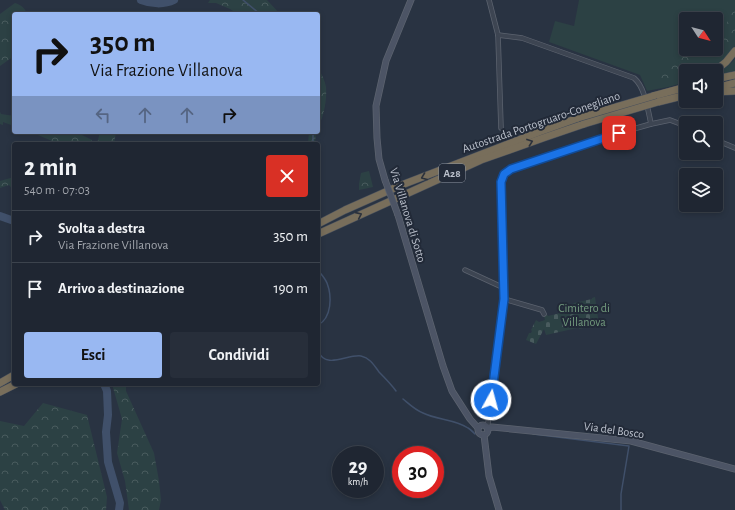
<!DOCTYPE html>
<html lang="it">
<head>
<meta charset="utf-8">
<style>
	body { margin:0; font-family:"Alegreya Sans",sans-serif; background:#272e3a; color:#f1f3f6; height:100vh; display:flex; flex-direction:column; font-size:15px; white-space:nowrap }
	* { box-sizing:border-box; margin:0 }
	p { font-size:13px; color:#a1a5ac }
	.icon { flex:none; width:22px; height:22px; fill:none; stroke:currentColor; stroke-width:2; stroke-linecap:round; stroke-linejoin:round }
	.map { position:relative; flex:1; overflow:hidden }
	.side { position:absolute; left:12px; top:142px; width:308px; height:244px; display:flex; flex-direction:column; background:#1f2632; border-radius:4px; box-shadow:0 2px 6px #0003,0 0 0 1px #3c434d }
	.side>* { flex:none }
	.top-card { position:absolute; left:12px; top:12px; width:308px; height:122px; border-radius:4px; box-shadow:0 2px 6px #0003,0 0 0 1px #3c434d; background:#99b8f2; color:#111; overflow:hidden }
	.needle { width:26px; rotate:126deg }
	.buttons { position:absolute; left:679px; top:12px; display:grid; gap:8px }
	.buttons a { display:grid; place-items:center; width:44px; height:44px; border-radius:4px; background:#1f2632; box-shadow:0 2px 6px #0003,0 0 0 1px #3c434d; font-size:20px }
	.speed { position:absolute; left:332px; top:446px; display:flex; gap:8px; font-size:20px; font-weight:700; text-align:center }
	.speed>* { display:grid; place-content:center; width:52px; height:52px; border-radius:50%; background:#1f2632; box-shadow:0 2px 6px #0003,0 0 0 1px #3c434d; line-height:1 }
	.speed small { font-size:10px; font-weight:400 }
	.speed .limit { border:6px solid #d22; background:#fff; color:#111 }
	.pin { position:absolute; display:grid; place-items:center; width:34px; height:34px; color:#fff; margin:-17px; border-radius:8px; box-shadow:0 2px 6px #0006 }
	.me { position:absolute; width:44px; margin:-22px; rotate:7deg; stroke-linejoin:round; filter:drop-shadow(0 0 3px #0008) }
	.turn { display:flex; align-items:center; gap:14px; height:84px; padding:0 12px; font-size:18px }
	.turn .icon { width:52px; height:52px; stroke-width:2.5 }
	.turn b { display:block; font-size:28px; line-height:34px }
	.lanes { display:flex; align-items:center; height:38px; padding:0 12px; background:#0003; justify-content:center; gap:20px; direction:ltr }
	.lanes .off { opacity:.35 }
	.round { display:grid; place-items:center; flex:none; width:42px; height:42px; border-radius:4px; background:#272e3a }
	.summary { display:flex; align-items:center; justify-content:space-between; height:68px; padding:0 12px }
	h1 { font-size:24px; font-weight:600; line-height:30px }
	.primary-button { display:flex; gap:8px; margin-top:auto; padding:8px 12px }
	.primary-button a { flex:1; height:46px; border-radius:4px; background:#99b8f2; color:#111; font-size:16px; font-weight:600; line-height:46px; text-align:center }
	.primary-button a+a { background:#272e3a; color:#f1f3f6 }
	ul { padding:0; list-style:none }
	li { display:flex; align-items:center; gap:12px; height:52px; padding:0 12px; border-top:1px solid #3c434d }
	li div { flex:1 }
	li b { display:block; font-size:15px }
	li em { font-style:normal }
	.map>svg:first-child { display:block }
</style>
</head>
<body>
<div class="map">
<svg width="735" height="510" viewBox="0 0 735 510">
	<defs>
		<pattern id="forest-crowns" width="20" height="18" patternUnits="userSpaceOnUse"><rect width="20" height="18" fill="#2c4144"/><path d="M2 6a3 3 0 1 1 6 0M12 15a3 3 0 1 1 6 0" fill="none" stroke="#495b5e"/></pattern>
		<pattern id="cemetery-stones" width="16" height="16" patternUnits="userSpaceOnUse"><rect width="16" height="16" fill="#2c4144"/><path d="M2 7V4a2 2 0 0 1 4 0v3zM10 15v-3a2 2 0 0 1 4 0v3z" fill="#495b5e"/></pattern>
	</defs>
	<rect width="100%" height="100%" fill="#293342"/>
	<g fill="#2c4144" fill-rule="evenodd">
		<path d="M 579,0 L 735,0 L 735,46 L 726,60 L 717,68 L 711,71 L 686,71 L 686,82 L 668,87 L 647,91 L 640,75 L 549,42 L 555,21 L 574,26 ZM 686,19 L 716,19 L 716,49 L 686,49 Z"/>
		<path d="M 735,58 L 735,71 L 716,75 L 733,61 Z"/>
	</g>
	<g fill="url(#forest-crowns)">
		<path d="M 210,0 L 267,0 L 280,14 L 238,14 L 230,9 L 216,3 L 208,3 Z"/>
		<path d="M 697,0 L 698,0 L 697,19 L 686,19 L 686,37 L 681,32 C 682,20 690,8 697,0 Z"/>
		<path d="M 735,0 L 735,37 L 726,50 L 718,57 L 711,55 L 710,50 L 707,49 L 716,49 L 716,34 L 725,32 L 729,14 Z"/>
		<path d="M 15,3 C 21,5 25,8 27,14 L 14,14 L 14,56 L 0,66 L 0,14 Z"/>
		<path d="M 685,52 L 695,58 L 689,65 L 688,71 L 686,71 L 686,76 L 672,81 L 663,81 L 659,76 L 667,61 L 670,62 Z"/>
		<path d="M 318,67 C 321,73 325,81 326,87 C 327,100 324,116 318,127 Z"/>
		<path d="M 0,112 L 1,114 L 14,116 L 14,126 L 3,122 L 3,125 L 0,124 Z"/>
		<path d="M 31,132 L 76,132 L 92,140 L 91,144 L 59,144 Z"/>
		<path d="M 100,132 L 116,132 L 114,144 L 97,144 Z"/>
		<path d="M 309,132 L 316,132 L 315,144 L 308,144 Z"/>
		<path d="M 369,171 L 373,187 L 359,190 L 359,184 L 361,173 Z"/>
		<path d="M 14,177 L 14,191 L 9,185 L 0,188 L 0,181 Z"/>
		<path d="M 112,384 L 126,384 L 126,391 L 154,453 L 159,481 L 161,500 L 159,510 L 129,510 L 125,481 L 117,453 L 122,419 Z"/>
		<path d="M 43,403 L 87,415 L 107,497 L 106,510 L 5,510 L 0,500 L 0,421 L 24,426 Z"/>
	</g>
	<path fill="url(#cemetery-stones)" d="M 595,297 L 599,325 L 579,329 L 579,327 L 577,328 L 546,335 L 544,329 L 536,344 L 526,340 L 529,333 L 531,333 L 532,331 L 531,330 L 536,320 L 539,322 L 545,320 L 544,316 L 548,315 L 548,316 L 560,313 L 560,312 L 564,309 L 569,308 L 574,303 L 592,299 L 592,298 Z"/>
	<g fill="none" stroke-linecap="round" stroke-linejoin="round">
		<g stroke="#40506a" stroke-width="1.5">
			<path d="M 243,0 L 260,14"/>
			<path d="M 318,83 L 320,89 L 318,102"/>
			<path d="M 313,144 L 313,132"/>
			<path d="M 318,270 C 321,274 325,278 327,283 C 332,296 332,318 318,325"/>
			<path d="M 318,351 C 326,370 347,354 361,356 C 370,358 374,365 379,372 C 385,378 391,384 396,391"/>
			<path d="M 403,399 C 409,404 415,410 423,413 C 437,420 455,419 468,428 C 470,429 473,432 475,434"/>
			<path d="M 533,434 L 629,446 L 621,494 L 621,510"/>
		</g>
		<g stroke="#40506a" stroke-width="8">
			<path d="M 141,0 C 151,4 164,5 174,0"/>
			<path d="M 0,216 L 14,221"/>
			<path d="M 104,384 L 107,391 L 108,415 L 106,432 L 108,462 L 120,503 L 119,510"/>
		</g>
		<defs>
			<g id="street">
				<path d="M 489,0 L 498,35 L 501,128"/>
				<path d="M 498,35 L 522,38 L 634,78 C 645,87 648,110 651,124"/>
				<path d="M 716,140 L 735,148"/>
				<path d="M 465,270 L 504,288"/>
				<path d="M 504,299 L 542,310 L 544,314"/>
				<path d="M 487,427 L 488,423 L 504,299 L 501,182 L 504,175 L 511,169 L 619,133 L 651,124 L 670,120 L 686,126"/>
			</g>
			<g id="secondary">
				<path d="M 385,180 L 379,159 L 377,138 L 376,106 L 386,61 L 411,0"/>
				<path d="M 398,215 L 443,366 L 452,391 L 470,419 L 478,428"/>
				<circle cx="483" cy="430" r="5"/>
				<path d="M 487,428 L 492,427 L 631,441 L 735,469"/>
				<path d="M 484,435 L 489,476 L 499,510"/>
			</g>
			<g id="highway">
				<path d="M 715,71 L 726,62 L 735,51"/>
				<path d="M 716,79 L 735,75"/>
				<path d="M 716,88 L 735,83"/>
				<path d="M 716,92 L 735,91"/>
				<path d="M 653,96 L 686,87"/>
				<path d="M 658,102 L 686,95"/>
				<path d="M 318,224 L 345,210 L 399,186 L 539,132 L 578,118"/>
				<path d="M 318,234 L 481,160 L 543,138 L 584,124"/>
				<path d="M 0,383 L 14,375"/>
				<path d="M 0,392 L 16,384"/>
			</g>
		</defs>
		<use href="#street" stroke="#5c636f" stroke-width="5.5"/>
		<use href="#secondary" stroke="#5c636f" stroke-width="7"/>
		<use href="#highway" stroke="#48505d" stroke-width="8"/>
		<use href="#street" stroke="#3d4552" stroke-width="4"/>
		<use href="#secondary" stroke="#4c5465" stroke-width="5.5"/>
		<use href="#highway" stroke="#786e5b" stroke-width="7"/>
		<defs>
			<path id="secondary-bridge" d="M 385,180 L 398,215"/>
			<g id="highway-bridge">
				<path d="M 578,118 L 653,96"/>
				<path d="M 584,124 L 658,102"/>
			</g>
		</defs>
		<use href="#secondary-bridge" stroke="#5c636f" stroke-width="7" stroke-linecap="butt"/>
		<use href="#highway-bridge" stroke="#48505d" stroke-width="8" stroke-linecap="butt"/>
		<use href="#secondary-bridge" stroke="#4c5465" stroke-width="5.5"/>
		<use href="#highway-bridge" stroke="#786e5b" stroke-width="7"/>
	</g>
	<defs><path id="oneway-chevron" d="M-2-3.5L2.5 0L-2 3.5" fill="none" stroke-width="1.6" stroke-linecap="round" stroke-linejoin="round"/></defs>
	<g stroke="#2b313c">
		<use href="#oneway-chevron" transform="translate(530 142) rotate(-20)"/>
		<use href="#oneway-chevron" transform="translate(424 177) rotate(159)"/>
		<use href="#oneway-chevron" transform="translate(359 215) rotate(-24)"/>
	</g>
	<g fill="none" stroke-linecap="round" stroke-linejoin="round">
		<defs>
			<path id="route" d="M 491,400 L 504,299 L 501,182 L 504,174 L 511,169 L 619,133"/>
		</defs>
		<use href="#route" stroke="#114b97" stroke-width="10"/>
		<use href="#route" stroke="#1a73e8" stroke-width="7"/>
	</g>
	<g text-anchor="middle" stroke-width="4" stroke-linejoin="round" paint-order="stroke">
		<rect fill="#222a38" stroke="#8d94a0" stroke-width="1" x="439" y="164" width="26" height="18" rx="3"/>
		<g font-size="11" font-weight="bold" fill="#bbc1cc">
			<text x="452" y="177">A28</text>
		</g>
		<g font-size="12" fill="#bbc1cc" stroke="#222a38">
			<text transform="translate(541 122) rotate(-19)" y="4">Autostrada Portogruaro-Conegliano</text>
			<text transform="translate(408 215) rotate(73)" y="4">Via Villanova di Sotto</text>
			<text transform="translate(614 430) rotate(8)" y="4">Via del Bosco</text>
		</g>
		<g font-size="12" fill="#739b7e" stroke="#222a38">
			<text x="584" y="312">Cimitero di<tspan x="584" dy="14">Villanova</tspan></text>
		</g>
	</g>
</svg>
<div class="buttons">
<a><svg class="needle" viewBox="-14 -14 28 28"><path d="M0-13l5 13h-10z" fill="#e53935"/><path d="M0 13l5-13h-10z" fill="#a1a5ac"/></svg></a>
<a><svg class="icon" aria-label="sound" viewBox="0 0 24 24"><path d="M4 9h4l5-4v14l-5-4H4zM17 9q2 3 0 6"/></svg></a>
<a><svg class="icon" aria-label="search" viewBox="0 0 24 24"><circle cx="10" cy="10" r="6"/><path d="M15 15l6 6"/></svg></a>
<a><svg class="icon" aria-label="layers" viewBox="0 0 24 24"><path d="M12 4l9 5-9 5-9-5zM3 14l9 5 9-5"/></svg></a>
</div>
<div class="speed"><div>29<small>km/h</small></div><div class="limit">30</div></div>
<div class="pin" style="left:619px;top:133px;background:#d93025"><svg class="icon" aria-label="arrive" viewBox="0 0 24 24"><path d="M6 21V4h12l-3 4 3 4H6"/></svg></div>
<svg class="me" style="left:491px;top:400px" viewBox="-20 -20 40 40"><circle r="17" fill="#1a73e8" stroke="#fff" stroke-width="3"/><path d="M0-11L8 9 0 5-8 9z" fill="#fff"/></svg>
<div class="top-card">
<div class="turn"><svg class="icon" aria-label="right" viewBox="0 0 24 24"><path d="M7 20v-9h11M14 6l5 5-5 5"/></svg><div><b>350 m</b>Via Frazione Villanova</div></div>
<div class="lanes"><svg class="icon off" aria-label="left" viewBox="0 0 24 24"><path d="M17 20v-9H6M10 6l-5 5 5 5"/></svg><svg class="icon off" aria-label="ahead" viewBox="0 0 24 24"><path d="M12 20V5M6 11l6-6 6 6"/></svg><svg class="icon off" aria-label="ahead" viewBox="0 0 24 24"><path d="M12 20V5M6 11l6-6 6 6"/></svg><svg class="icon" aria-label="right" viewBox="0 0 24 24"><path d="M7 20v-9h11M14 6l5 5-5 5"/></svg></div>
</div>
<section class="side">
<div class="summary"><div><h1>2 min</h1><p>540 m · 07:03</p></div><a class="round" style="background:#d93025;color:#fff"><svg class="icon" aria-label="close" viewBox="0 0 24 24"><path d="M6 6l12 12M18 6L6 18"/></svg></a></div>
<ul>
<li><svg class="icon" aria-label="right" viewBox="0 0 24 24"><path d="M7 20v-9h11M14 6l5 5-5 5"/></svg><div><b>Svolta a destra</b><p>Via Frazione Villanova</p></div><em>350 m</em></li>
<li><svg class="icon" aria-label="arrive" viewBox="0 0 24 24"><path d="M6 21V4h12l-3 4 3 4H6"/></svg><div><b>Arrivo a destinazione</b></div><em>190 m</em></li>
</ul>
<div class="primary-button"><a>Esci</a><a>Condividi</a></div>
</section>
</div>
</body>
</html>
